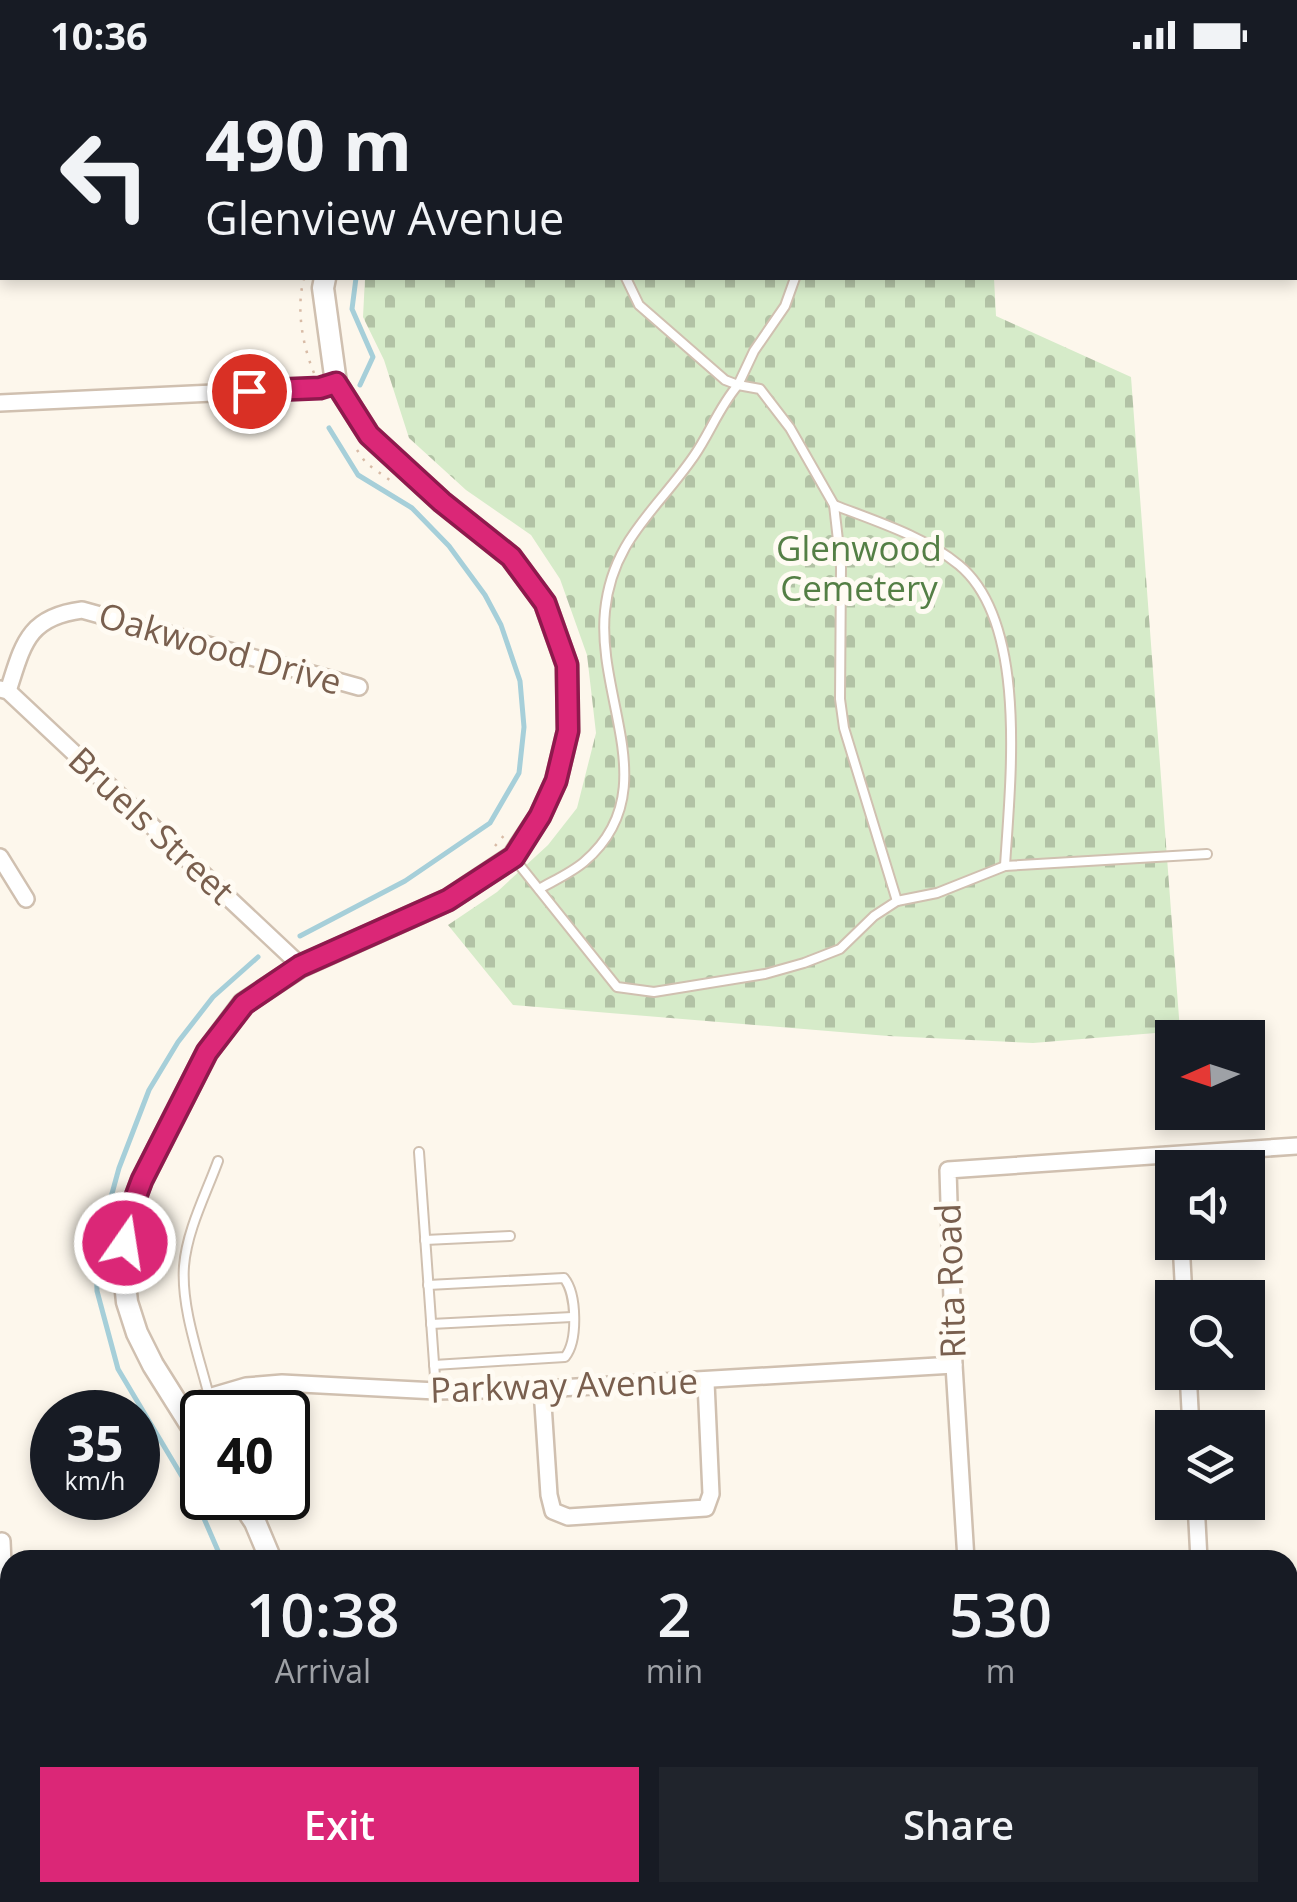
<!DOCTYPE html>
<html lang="en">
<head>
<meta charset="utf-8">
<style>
	body { margin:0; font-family:"Open Sans",sans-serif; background:#20242c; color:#f1f3f6; height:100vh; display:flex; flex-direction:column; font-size:38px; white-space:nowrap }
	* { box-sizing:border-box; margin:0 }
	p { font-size:32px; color:#9ea1a6 }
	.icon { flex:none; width:55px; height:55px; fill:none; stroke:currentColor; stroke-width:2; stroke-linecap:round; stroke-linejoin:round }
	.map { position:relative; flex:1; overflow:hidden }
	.side { position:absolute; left:0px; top:1480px; width:1298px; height:352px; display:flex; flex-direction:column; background:#171b24; border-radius:30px 30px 0 0; box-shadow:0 5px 15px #0003 }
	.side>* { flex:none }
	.guide { position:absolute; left:0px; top:0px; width:1298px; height:210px; box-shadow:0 5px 15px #0003; background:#171b24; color:#f1f3f6; overflow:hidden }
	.needle { width:65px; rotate:267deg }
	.buttons { position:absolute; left:1155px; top:950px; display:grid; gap:20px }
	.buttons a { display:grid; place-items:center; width:110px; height:110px; border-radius:0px; background:#171b24; box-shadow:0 5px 15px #0003; font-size:50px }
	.speed { position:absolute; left:30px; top:1320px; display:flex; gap:20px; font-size:50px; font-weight:700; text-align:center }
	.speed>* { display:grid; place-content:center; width:130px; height:130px; border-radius:50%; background:#171b24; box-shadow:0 5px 15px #0003; line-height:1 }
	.speed small { font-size:25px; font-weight:400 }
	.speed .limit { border:5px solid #111; border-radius:15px; background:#fff; color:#111 }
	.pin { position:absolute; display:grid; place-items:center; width:85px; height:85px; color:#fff; margin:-42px; border:5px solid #fff; border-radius:50%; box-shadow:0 2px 10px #0007 }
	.me { position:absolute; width:110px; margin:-55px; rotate:13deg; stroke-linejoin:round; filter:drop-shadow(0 0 8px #0008) }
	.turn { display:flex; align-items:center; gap:35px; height:210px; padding:0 40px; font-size:45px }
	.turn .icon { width:130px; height:130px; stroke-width:2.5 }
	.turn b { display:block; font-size:70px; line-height:85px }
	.eta { display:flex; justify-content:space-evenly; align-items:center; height:170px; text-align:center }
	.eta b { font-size:60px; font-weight:600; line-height:70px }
	.button { display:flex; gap:20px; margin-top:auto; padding:20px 40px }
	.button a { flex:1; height:115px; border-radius:0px; background:#db2777; color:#fff; font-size:40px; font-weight:600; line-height:115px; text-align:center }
	.button a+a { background:#20242c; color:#f1f3f6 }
	.status { display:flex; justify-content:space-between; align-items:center; height:70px; padding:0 50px; background:#171b24; direction:ltr }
	.status svg { height:28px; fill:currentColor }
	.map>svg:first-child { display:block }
</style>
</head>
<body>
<div class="status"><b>10:36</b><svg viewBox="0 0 49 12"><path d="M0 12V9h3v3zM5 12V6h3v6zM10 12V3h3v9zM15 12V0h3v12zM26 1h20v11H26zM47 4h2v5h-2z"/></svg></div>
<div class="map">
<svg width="1297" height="1832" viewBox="0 0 1297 1832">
	<defs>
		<pattern id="cemetery-stones" width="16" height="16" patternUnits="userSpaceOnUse" patternTransform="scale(2.5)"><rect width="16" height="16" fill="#d6ebc9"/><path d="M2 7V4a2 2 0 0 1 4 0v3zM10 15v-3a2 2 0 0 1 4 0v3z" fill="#b2c2a5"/></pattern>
	</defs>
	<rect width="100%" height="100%" fill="#fdf7ec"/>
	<g fill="url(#cemetery-stones)">
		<path d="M 365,208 L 994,208 L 996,246 L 1131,307 L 1180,961 L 1033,973 L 888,966 L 513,935 L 448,855 L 497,822 L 548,775 L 577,738 L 596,663 L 587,585 L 560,509 L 531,465 L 466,420 L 409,368 L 384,290 L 363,247 Z"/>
		<path d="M 583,1822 L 862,1822 L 863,1832 L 583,1832 Z"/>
	</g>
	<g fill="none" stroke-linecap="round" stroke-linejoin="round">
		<g stroke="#a6cfd9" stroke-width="5">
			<path d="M 491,2 L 494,0"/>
			<path d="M 356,208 L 352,239 L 373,287 L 360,315"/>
			<path d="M 300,866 L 405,811 L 490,753 L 519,703 L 524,657 L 520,611 L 501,555 L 485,525 L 449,476 L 412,438 L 358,405 L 329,358"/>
			<path d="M 222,1490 L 196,1430 L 118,1299 L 97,1221 L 96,1182 L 119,1098 L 149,1020 L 178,972 L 213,927 L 258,887"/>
			<path d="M 333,1822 L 336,1832"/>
		</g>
		<defs>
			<g id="service">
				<path d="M 626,208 L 639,235 L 725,310 L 738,315 L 754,281 L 785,236 L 795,208"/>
				<path d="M 834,435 C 875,451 924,466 959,495 C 1029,553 1010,713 1005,796"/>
				<path d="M 513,787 L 617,917 L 654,922 L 765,904 L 804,893 L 840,879 L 874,846 L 897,831 L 937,823 L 1005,796 L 1207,784"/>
				<path d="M 539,819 C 553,811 571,803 584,792 C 666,722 596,630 605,541 C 612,470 657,440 694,386 C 710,363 719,337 738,315 L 760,319 L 790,358 L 834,435 L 841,497 L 840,629 L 844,658 L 897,831"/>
				<path d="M 419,1082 L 436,1321"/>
				<path d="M 425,1170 L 510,1166"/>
				<path d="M 428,1215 L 564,1208 C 577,1224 578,1271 565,1287 L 434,1295"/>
				<path d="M 431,1254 L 572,1247"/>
				<path d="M 209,1326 C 199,1286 181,1238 184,1196 C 187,1160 206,1124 218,1091"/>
				<path d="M 769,1822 L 772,1832"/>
				<path d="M 656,1832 L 656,1822"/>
			</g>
			<g id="minor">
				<path d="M 114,0 L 118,2"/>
				<path d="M 212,2 L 214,0"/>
				<path d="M 0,101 L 2,101"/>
				<path d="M 0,333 L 320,318 L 336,313"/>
				<path d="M 0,619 L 8,621 L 301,896"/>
				<path d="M 8,621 C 23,575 27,547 82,540 L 359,617"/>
				<path d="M 0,787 L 26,829"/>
				<path d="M 1181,1172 L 1184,1228"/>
				<path d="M 1188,1302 L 1191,1358"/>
				<path d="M 542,1319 L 549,1425 L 553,1441 L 568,1447 L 706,1438 L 711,1424 L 706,1312"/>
				<path d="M 178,1336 L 246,1316 L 282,1313 L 436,1321 L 542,1319 L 954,1295"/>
				<path d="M 1196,1432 L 1199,1490"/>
				<path d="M 2,1471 L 6,1565 L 10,1580"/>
				<path d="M 966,1490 L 954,1295 L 948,1100 L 1297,1076"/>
				<path d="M 80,1822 L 83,1832"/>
				<path d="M 990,1822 L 991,1832"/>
				<path d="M 1217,1822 L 1218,1832"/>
			</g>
			<g id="tertiary">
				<path d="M 430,2 L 432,0"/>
				<path d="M 202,1373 L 153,1295 L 137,1263 L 127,1232 L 124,1202 L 130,1142 L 142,1110 L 207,982 L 243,934 L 301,896 L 448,830 L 513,787 L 540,746 L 556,711 L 568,661 L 567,595 L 545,533 L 511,487 L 442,432 L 369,365 L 336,313 L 323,218 L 325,208"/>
				<path d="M 239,1428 L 255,1452 L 271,1490"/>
				<path d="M 372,1822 L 375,1832"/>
			</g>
		</defs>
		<use href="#service" stroke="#d0c0b0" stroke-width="12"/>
		<use href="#minor" stroke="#d0c0b0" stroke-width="20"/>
		<use href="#tertiary" stroke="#d0c0b0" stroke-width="25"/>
		<g stroke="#d8bba6" stroke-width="2.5" stroke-dasharray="2.5 8" stroke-linecap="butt">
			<path d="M 304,208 C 296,238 302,274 314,303"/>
			<path d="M 357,380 L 366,393 L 391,411"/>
			<path d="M 495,776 L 506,763"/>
			<path d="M 187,1385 L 202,1407"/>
			<path d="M 216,1428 L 223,1439"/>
			<path d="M 344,1822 L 347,1832"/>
		</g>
		<use href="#service" stroke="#fff" stroke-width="8"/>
		<use href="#minor" stroke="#fff" stroke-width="15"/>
		<use href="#tertiary" stroke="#fff" stroke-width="20"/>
	</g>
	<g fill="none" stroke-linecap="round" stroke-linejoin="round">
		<defs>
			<path id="route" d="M 125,1173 L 130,1142 L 142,1110 L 207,982 L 244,934 L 300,896 L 448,830 L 514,787 L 540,746 L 556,711 L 568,661 L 567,595 L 545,533 L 511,487 L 442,432 L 369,365 L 336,313 L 320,318 L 249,321"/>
		</defs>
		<use href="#route" stroke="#8e194d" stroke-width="25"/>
		<use href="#route" stroke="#db2777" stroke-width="18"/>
	</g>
	<g text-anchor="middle" stroke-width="10" stroke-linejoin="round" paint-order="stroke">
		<g font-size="35" fill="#547f45" stroke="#fffbf3">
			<text x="859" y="491">Glenwood<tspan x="859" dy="40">Cemetery</tspan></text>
		</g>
		<g font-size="35" fill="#795f4e" stroke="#fffbf3">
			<text transform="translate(220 579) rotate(16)" y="12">Oakwood Drive</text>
			<text transform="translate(151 756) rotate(43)" y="12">Bruels Street</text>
			<text transform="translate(951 1211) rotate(-92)" y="12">Rita Road</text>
			<text transform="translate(564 1316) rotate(-2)" y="12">Parkway Avenue</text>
		</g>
	</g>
</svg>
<div class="buttons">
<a><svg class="needle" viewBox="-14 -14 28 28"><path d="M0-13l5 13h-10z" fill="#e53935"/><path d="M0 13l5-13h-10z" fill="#9ea1a6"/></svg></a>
<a><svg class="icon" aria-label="sound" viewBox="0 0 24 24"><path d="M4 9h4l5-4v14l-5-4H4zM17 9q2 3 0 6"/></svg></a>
<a><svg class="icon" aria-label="search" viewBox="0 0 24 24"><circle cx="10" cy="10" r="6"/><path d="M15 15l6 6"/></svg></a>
<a><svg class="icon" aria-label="layers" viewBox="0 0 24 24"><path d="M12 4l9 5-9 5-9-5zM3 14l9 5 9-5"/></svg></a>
</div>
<div class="speed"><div>35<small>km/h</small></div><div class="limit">40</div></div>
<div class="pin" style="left:249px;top:321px;background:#d93025"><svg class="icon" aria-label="arrive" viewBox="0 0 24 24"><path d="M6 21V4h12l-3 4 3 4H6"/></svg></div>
<svg class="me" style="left:125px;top:1173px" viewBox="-20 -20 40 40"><circle r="17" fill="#db2777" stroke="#fff" stroke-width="3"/><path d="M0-11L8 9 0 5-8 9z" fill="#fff"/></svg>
<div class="guide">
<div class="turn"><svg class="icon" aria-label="left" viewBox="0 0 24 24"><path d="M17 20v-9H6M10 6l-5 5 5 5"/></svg><div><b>490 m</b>Glenview Avenue</div></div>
</div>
<section class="side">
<div class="eta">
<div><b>10:38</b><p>Arrival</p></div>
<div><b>2</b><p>min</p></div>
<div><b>530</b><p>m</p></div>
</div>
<div class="button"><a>Exit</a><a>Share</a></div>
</section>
</div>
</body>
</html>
